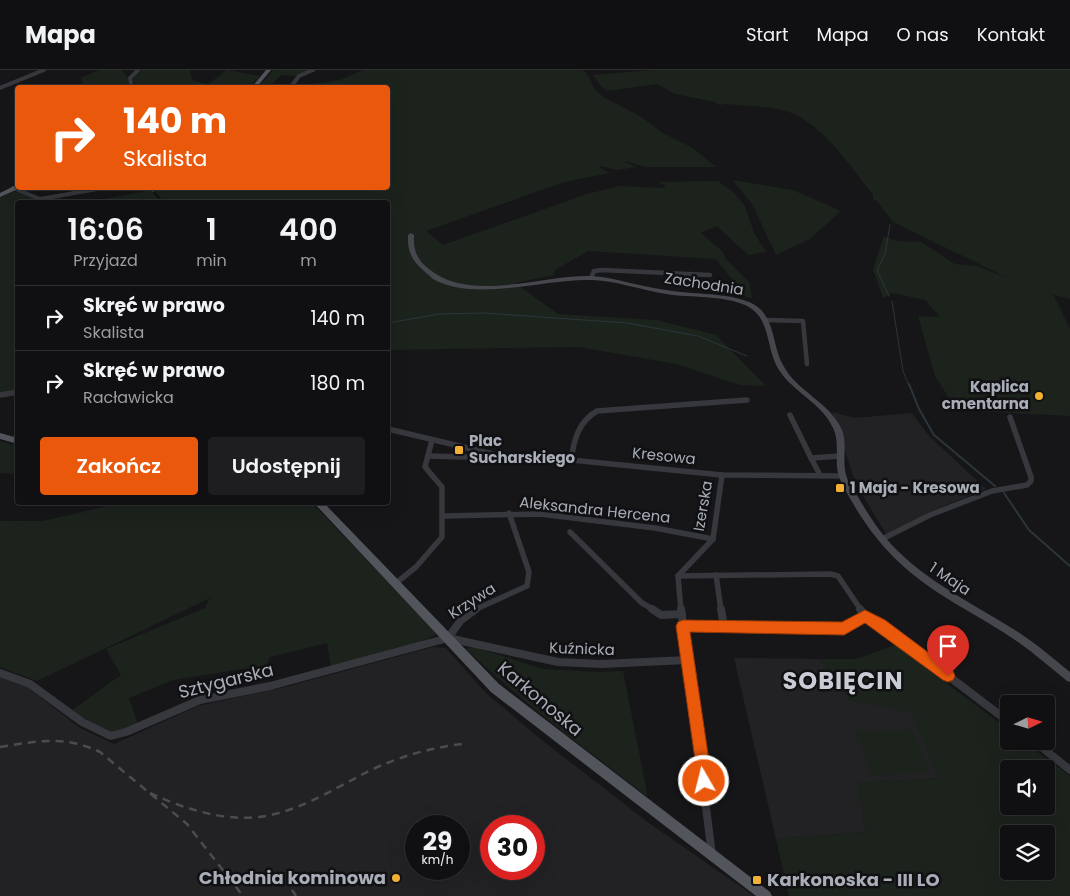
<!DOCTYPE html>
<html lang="pl">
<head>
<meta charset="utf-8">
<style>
	body { margin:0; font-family:Poppins,sans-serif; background:#1e1e20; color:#f1f3f6; height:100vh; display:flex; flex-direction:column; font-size:19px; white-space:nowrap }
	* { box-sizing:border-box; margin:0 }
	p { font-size:16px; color:#9c9d9f }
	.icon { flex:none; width:28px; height:28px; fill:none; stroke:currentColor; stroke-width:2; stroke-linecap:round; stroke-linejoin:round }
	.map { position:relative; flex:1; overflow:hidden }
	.side { position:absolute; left:15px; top:130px; width:375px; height:305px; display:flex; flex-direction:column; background:#101012; border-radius:5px; box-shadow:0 5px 20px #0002,0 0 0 1px #303032 }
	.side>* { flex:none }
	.guide { position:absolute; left:15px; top:15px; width:375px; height:105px; border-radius:5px; box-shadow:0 5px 20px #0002,0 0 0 1px #303032; background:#ea580c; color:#fff; overflow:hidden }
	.needle { width:32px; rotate:85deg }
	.buttons { position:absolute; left:1000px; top:625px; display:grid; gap:10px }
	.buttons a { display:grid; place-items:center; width:55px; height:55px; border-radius:5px; background:#101012; box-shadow:0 5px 20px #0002,0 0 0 1px #303032; font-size:25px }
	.speed { position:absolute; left:405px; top:745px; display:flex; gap:10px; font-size:25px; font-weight:700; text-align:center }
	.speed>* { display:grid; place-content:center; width:65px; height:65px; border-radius:50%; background:#101012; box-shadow:0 5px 20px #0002,0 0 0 1px #303032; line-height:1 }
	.speed small { font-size:12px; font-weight:400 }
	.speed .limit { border:8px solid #d22; background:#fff; color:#111 }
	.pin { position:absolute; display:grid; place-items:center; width:42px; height:42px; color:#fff; margin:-51px -21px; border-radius:50% 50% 50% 0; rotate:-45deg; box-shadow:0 0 5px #0007 }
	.pin .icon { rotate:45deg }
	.me { position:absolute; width:55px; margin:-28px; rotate:352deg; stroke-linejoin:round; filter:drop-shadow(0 0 4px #0008) }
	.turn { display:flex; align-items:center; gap:18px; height:105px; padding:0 25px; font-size:22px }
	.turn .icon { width:65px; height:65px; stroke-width:2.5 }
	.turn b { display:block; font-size:35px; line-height:42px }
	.eta { display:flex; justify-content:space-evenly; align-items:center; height:85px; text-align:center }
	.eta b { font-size:30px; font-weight:600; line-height:35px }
	.button { display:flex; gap:10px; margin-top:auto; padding:10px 25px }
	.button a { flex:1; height:58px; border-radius:5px; background:#ea580c; color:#fff; font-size:20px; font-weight:600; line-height:58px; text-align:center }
	.button a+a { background:#1e1e20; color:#f1f3f6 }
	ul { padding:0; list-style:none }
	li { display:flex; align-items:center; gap:15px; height:65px; padding:0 25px; border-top:1px solid #303032 }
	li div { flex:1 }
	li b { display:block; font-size:19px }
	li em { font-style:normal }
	header { display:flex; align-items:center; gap:30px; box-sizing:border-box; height:70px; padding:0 25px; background:#101012; border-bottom:1px solid #303032 }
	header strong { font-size:24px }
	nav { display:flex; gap:28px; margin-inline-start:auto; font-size:18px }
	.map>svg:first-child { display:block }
</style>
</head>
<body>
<header>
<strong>Mapa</strong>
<nav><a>Start</a><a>Mapa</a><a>O nas</a><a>Kontakt</a></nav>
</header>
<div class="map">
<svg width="1070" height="826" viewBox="0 0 1070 826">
	<rect width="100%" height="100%" fill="#161618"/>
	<g fill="#222225" fill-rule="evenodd">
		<path d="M 832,342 L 854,348 L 912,343 L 928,365 L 986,419 L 934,440 L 886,464 L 856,414 Z"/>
		<path d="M 433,577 L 446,578 L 486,623 L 543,671 L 649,753 L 754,826 L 0,826 L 0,607 L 27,617 L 80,658 L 114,674 L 198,636 L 289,616 ZM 416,756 L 459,756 L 459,799 L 416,799 ZM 491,756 L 534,756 L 534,799 L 491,799 Z"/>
		<path d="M 734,588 L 818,589 L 835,604 L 849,630 L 912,642 L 938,708 L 858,713 L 865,762 L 776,769 Z"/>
	</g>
	<g fill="#1c231d" fill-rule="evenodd">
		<path d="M 99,0 L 122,0 L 127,6 L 130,17 L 83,17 L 81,8 Z"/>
		<path d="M 141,0 L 190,0 L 192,10 L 207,15 L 227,0 L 260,6 L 249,18 L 135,17 L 133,8 Z"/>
		<path d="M 273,0 L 311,0 L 297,6 L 281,5 L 269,17 L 257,18 Z"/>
		<path d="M 363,0 L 582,0 L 586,2 L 594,18 L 603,27 L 640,46 L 663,63 L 693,78 L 716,97 L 645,97 L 626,91 L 624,92 L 637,97 L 617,100 L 601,96 L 600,98 L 609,103 L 564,112 L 426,161 L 443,175 L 587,124 L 620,116 L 662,118 L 666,116 L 658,112 L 718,111 L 733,122 L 745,136 L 754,163 L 766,182 L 748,185 L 717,156 L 701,163 L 722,181 L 726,189 L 749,212 L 752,228 L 746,227 L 716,189 L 588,181 L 555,200 L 554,205 L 515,213 L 558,244 L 656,250 L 716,265 L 766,316 L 740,315 L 676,294 L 579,277 L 388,280 L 388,132 L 164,132 L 154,120 L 158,118 L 388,118 L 388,18 L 294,17 L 340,10 Z"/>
		<path d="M 652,0 L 1070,0 L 1070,229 L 1049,224 L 1054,226 L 1070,259 L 1070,346 L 957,340 L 935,306 L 918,246 L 940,247 L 925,230 L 893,223 L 883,228 L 873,199 L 884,166 L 896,171 L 921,172 L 955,194 L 977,196 L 1008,208 L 893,152 L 876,130 L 873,131 L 873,125 C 851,97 819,48 782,40 C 764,36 744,36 725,34 L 720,35 L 715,32 L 675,24 L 657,14 L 607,21 L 602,17 L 593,5 Z"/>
		<path d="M 733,110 L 793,120 L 841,141 L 810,169 L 776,185 L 752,134 Z"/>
		<path d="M 151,120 L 160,132 L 90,132 Z"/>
		<path d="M 13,121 L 40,130 L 61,127 L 65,132 L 18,132 L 17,321 L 0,324 L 0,122 L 5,125 Z"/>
		<path d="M 0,371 L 17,376 L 17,404 L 0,403 Z"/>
		<path d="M 121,433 L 312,433 L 438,564 L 415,574 L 331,598 L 327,573 L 270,587 L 267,594 L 260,596 L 173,610 L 129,628 L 139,657 L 107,670 L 68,643 L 121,605 L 106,579 L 205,538 L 210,528 L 37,611 L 0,597 L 0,451 L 43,451 Z"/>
		<path d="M 895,575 L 1009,660 L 1009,671 L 1023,671 L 1070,706 L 1070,826 L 789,826 L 776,769 L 865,762 L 858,713 L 938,708 L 911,643 L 849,630 L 835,604 L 818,589 L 856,589 ZM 1009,699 L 1046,699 L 1046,736 L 1009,736 ZM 1009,764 L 1046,764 L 1046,801 L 1009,801 Z"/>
		<path d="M 474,577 L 543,599 L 599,602 L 623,601 L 648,727 C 586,679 523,633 466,579 Z"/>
		<path d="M 913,659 L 930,702 L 871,706 L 856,662 Z"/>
	</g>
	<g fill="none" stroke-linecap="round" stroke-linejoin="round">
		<g stroke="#2c353c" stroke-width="1">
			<path d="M 889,226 L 877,200 L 885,184 L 890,155"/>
			<path d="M 892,231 L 903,301 L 909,316"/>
			<path d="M 388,253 L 439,244 L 483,243 L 627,253 L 698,266 L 747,286"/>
		</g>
		<g stroke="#2c353c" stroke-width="2">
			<path d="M 909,314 L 919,339 L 934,365 L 995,416"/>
			<path d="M 1004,423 L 1029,460 L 1070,496"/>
		</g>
		<g stroke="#37383d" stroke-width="4">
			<path d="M 0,18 L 44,0"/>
			<path d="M 132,18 L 130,8 L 138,0"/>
			<path d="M 290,18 L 299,6 L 313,0"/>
			<path d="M 13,118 L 40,129 L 103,118"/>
			<path d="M 152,118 L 153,120"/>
		</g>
		<g stroke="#37383d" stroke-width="4.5">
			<path d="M 591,208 L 594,201 L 602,200 L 710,205"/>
			<path d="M 767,250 L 803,251 L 807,294"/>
		</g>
		<g stroke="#37383d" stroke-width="5.5">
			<path d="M 0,325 L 18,322"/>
			<path d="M 790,345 L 811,388"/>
			<path d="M 388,359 L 493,384"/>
			<path d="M 428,386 L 571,390 L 722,405 L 842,406"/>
			<path d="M 571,390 C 574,370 578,352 597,341 L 747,330"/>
			<path d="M 820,405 L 811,388 L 841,386"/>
			<path d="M 443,446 L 540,444 L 655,458 L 713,469"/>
			<path d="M 570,462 L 642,533 L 654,540"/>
			<path d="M 882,469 L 930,445 L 992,421 L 1027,415 L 1031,411 L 1031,407 L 1010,347"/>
			<path d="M 716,505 L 721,540"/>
			<path d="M 678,506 L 830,504 L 838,506 L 861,540"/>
			<path d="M 396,513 L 416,497 L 442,467 L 442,417 L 425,397 L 432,370"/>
			<path d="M 474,540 L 527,516 L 529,502 L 509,443"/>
			<path d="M 681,540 L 678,506 L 713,469 L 722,405"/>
		</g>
		<g stroke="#37383d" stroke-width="8">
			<path d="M 652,539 L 661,545 L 682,544"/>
			<path d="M 681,539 L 712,785"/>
			<path d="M 721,539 L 724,557"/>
			<path d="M 860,539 L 865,546 L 880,554 L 1009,652"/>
			<path d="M 683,556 L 844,559 L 865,546"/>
			<path d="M 448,568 L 461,550 L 476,539"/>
			<path d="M 0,603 L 30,614 L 82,652 L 111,666 L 126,662 L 200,630 L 270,616 L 448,568 L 558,592 L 602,594 L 687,590"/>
			<path d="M 1034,671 L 1070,700"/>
		</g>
		<path fill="#45474d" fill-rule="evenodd" d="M 411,163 L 414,165 C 413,180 417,190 429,199 C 472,234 542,204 592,206 C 617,208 641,217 666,220 C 693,225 723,222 749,232 C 776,243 771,273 783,295 C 797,322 830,332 842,360 C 847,373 843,387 845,400 C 846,410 853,419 858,427 C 868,444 878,460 891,474 C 927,513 978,536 1021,564 C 1039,576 1054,589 1070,602 L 1070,612 L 1067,611 C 1051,598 1035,584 1018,572 C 981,546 937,527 903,496 C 882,477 865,455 851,430 C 845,419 838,409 837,397 C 836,384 839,370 833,358 C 822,333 793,322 779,300 C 765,278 772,247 745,235 C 721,225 692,228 666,224 C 641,220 617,211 592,210 C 545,208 476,233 433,209 C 430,206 426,203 423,200 C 412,191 407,180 408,165 Z"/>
		<g fill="#53555c" fill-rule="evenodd">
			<path d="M 266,0 L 271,0 L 256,18 L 251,18 Z"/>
			<path d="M 18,114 L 18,118 L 20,118 L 0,127 L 0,123 Z"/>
			<path d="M 0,363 L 18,368 L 18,374 L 0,369 Z"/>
			<path d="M 313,432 L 323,432 L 499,614 L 770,822 L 772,826 L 756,826 L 491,622 Z"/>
		</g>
		<g stroke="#4a4c52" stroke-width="2.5" stroke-dasharray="8 6" stroke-linecap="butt">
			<path d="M 0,677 C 38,671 64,665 100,682 L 187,754 L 243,826"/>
			<path d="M 150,723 C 187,740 231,754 271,745 C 307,737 339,716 371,700 C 401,686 430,678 462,674"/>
			<path d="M 292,820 L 296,826"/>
		</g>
	</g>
	<path fill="#ea580c" stroke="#983908" d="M 865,540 L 885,550 L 953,601 L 955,606 L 953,610 L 948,612 L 943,610 L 865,553 L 844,565 L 690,562 L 712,711 L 710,717 L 704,719 L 699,717 L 676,556 L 678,552 L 683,550 L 842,552 Z"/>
	<g fill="#f2b134" stroke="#111113" stroke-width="2">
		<circle cx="1039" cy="326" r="5"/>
		<rect x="454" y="375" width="10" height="10" rx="2.5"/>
		<rect x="835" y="413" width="10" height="10" rx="2.5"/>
		<circle cx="396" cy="808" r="5"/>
		<rect x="752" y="805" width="10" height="10" rx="2.5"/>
	</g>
	<g text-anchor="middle" stroke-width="5" stroke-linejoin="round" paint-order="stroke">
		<g font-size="15" fill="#a8adb8" stroke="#111113">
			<text transform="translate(704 214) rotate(9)" y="5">Zachodnia</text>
			<text transform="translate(664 386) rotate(6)" y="5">Kresowa</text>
			<text transform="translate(703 436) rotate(-80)" y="5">Izerska</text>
			<text transform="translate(595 440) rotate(6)" y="5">Aleksandra Hercena</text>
			<text transform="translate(950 509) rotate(34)" y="5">1 Maja</text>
			<text transform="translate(472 531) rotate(-33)" y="5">Krzywa</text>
			<text transform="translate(582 579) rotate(2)" y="5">Kuźnicka</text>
		</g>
		<g font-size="15" font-weight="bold" fill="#a8adb8" stroke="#111113" text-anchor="start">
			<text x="1029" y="322" text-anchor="end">Kaplica<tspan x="1029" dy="17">cmentarna</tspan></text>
			<text x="469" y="376">Plac<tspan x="469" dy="17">Sucharskiego</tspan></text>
			<text x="850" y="423">1 Maja - Kresowa</text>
		</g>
		<g font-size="18" fill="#a8adb8" stroke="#111113">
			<text transform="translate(226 611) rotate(-14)" y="6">Sztygarska</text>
			<text transform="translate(540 629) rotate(40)" y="6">Karkonoska</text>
		</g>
		<g font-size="18" font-weight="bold" fill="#a8adb8" stroke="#111113" text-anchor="end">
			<text x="386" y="814">Chłodnia kominowa</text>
			<text x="767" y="816" text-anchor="start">Karkonoska - III LO</text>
		</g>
		<g font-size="24" font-weight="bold" letter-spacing="1" fill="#c9ccd4" stroke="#111113">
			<text x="843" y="619">SOBIĘCIN</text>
		</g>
	</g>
</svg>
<div class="buttons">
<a><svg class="needle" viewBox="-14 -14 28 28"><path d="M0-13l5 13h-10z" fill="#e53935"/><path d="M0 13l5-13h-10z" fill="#9c9d9f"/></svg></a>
<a><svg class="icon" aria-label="sound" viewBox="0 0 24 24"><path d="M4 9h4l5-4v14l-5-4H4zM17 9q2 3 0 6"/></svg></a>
<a><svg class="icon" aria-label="layers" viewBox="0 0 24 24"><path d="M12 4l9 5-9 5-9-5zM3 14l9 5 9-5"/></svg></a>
</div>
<div class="speed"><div>29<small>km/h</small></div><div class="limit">30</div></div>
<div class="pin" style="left:948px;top:606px;background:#d93025"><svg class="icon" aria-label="arrive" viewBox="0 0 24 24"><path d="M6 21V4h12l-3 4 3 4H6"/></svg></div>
<svg class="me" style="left:704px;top:711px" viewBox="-20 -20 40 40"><circle r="17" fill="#ea580c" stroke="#fff" stroke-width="3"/><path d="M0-11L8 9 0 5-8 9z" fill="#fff"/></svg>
<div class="guide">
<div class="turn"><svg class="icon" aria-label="right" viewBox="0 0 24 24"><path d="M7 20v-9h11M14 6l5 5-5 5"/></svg><div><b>140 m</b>Skalista</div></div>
</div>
<section class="side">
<div class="eta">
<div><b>16:06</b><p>Przyjazd</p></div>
<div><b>1</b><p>min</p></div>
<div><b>400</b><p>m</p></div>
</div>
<ul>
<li><svg class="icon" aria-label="right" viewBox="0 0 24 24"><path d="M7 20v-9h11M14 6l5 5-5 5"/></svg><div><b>Skręć w prawo</b><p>Skalista</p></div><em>140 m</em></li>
<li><svg class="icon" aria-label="right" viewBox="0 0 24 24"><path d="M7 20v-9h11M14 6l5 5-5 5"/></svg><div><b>Skręć w prawo</b><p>Racławicka</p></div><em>180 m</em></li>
</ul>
<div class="button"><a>Zakończ</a><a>Udostępnij</a></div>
</section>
</div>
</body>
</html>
